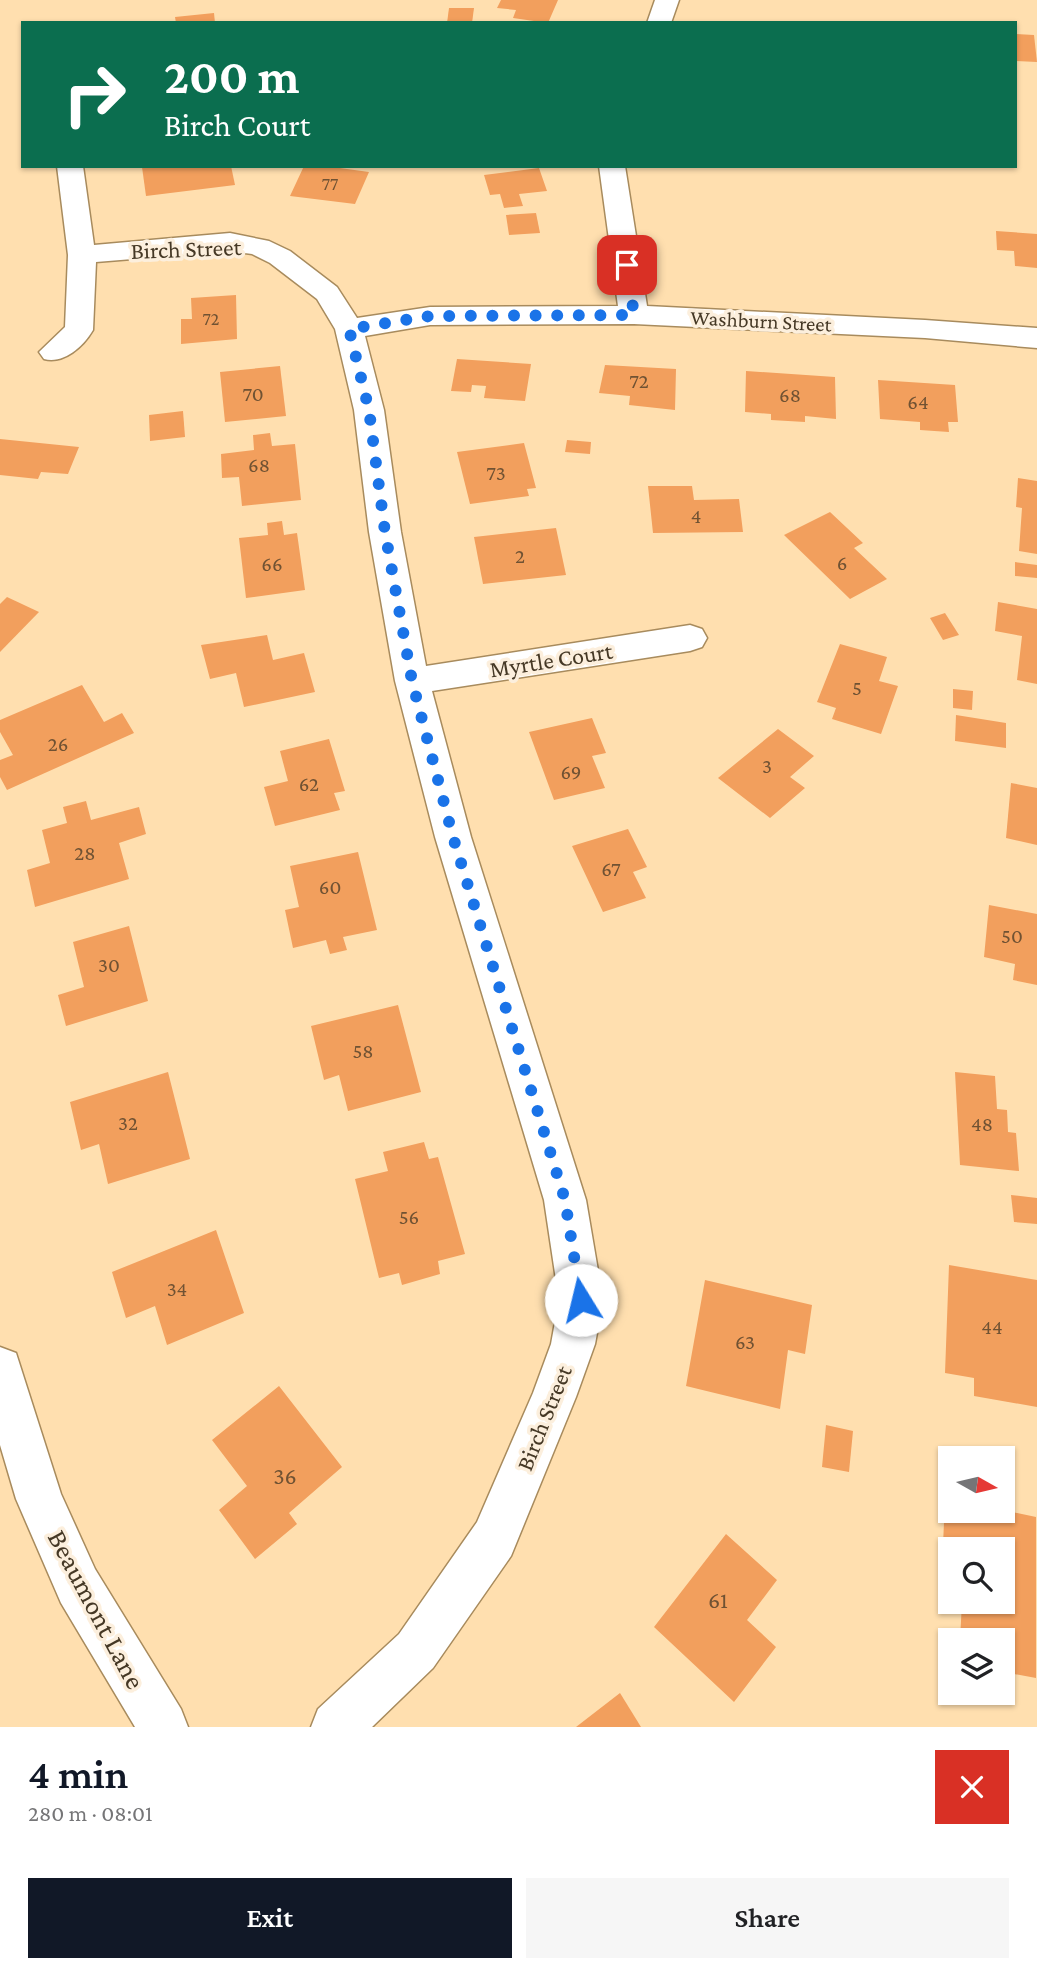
<!DOCTYPE html>
<html lang="en">
<head>
<meta charset="utf-8">
<style>
	body { margin:0; font-family:"Crimson Pro",serif; background:#f6f6f6; color:#202124; height:100vh; display:flex; flex-direction:column; font-size:26px; white-space:nowrap }
	* { box-sizing:border-box; margin:0 }
	p { font-size:23px; color:#757577 }
	.icon { flex:none; width:38px; height:38px; fill:none; stroke:currentColor; stroke-width:2; stroke-linecap:round; stroke-linejoin:round }
	.map { position:relative; height:1727px; overflow:hidden }
	.side { display:flex; flex-direction:column; background:#fff; flex:1 }
	.side>* { flex:none }
	.hud { position:absolute; left:21px; top:21px; width:996px; height:147px; border-radius:0px; box-shadow:0 2px 5px #0004; background:#0b6e4f; color:#fff; overflow:hidden }
	.needle { width:46px; rotate:98deg }
	.tools { position:absolute; left:938px; top:1446px; display:grid; gap:14px }
	.tools a { display:grid; place-items:center; width:77px; height:77px; border-radius:0px; background:#fff; box-shadow:0 2px 5px #0004; font-size:35px }
	.pin { position:absolute; display:grid; place-items:center; width:60px; height:60px; color:#fff; margin:-30px; border-radius:14px; box-shadow:0 4px 10px #0006 }
	.me { position:absolute; width:77px; margin:-38px; rotate:351deg; stroke-linejoin:round; filter:drop-shadow(0 0 5px #0008) }
	.turn { display:flex; align-items:center; gap:24px; height:147px; padding:0 28px; font-size:32px }
	.turn .icon { width:91px; height:91px; stroke-width:2.5 }
	.turn b { display:block; font-size:49px; line-height:60px }
	.round { display:grid; place-items:center; flex:none; width:74px; height:74px; border-radius:0px; background:#f6f6f6 }
	.summary { display:flex; align-items:center; justify-content:space-between; height:119px; padding:0 28px }
	h1 { font-size:42px; font-weight:600; line-height:52px; color:#111827 }
	.action { display:flex; gap:14px; margin-top:auto; padding:14px 28px }
	.action a { flex:1; height:80px; border-radius:0px; background:#111827; color:#fff; font-size:28px; font-weight:600; line-height:80px; text-align:center }
	.action a+a { background:#f6f6f6; color:#202124 }
	.map>svg:first-child { display:block }
</style>
</head>
<body>
<div class="map">
<svg width="1037" height="1727" viewBox="0 0 1037 1727">
	<rect width="100%" height="100%" fill="#ffdfaf"/>
	<g fill="#f29f5d">
		<path d="M 501,0 L 558,0 L 548,23 L 513,18 L 516,10 L 497,8 Z"/>
		<path d="M 449,8 L 474,8 L 472,23 L 447,23 Z"/>
		<path d="M 214,13 L 215,23 L 176,23 L 175,17 Z"/>
		<path d="M 1015,34 L 1034,35 L 1037,62 L 1015,61 Z"/>
		<path d="M 231,166 L 235,185 L 146,196 L 142,167 Z"/>
		<path d="M 304,166 L 325,166 L 369,172 L 355,204 L 290,196 Z"/>
		<path d="M 539,168 L 547,191 L 519,194 L 523,206 L 504,208 L 500,194 L 490,195 L 484,175 Z"/>
		<path d="M 536,213 L 540,233 L 509,235 L 506,215 Z"/>
		<path d="M 996,231 L 1037,234 L 1037,268 L 1015,266 L 1014,251 L 997,250 Z"/>
		<path d="M 236,295 L 237,339 L 181,344 L 181,319 L 192,319 L 191,298 Z"/>
		<path d="M 457,359 L 531,364 L 525,401 L 484,398 L 486,386 L 472,385 L 471,392 L 451,391 Z"/>
		<path d="M 605,365 L 676,369 L 675,410 L 629,405 L 630,396 L 599,393 Z"/>
		<path d="M 280,366 L 286,416 L 225,422 L 220,372 Z"/>
		<path d="M 746,371 L 835,377 L 836,419 L 805,416 L 805,422 L 771,420 L 771,414 L 745,412 Z"/>
		<path d="M 878,380 L 955,385 L 958,422 L 948,422 L 949,432 L 920,430 L 920,422 L 880,419 Z"/>
		<path d="M 183,411 L 185,437 L 150,441 L 149,415 Z"/>
		<path d="M 270,433 L 272,446 L 295,444 L 301,500 L 242,506 L 239,477 L 222,478 L 221,454 L 254,450 L 253,435 Z"/>
		<path d="M 0,439 L 79,447 L 68,474 L 41,472 L 38,479 L 0,475 Z"/>
		<path d="M 567,440 L 591,442 L 590,454 L 565,452 Z"/>
		<path d="M 524,443 L 536,488 L 527,489 L 529,496 L 470,504 L 457,452 Z"/>
		<path d="M 1018,478 L 1037,481 L 1037,554 L 1019,551 L 1022,508 L 1016,507 Z"/>
		<path d="M 648,486 L 692,486 L 694,500 L 739,499 L 743,532 L 653,533 Z"/>
		<path d="M 830,512 L 863,543 L 854,548 L 887,579 L 850,599 L 784,535 Z"/>
		<path d="M 282,521 L 284,535 L 297,533 L 305,590 L 246,598 L 239,538 L 268,535 L 267,523 Z"/>
		<path d="M 556,528 L 566,575 L 483,584 L 474,537 Z"/>
		<path d="M 1015,562 L 1037,565 L 1037,578 L 1015,576 Z"/>
		<path d="M 7,597 L 39,612 L 0,652 L 0,604 Z"/>
		<path d="M 998,602 L 1037,609 L 1037,684 L 1017,680 L 1022,636 L 995,631 Z"/>
		<path d="M 945,613 L 959,635 L 943,640 L 930,618 Z"/>
		<path d="M 267,635 L 273,660 L 304,653 L 315,692 L 244,707 L 236,673 L 210,679 L 201,645 Z"/>
		<path d="M 840,644 L 887,657 L 879,681 L 898,686 L 881,734 L 832,719 L 836,708 L 817,702 Z"/>
		<path d="M 82,685 L 104,722 L 122,713 L 134,733 L 7,790 L 0,777 L 0,760 L 13,755 L 0,732 L 0,720 Z"/>
		<path d="M 953,689 L 973,691 L 972,710 L 953,708 Z"/>
		<path d="M 956,715 L 1006,723 L 1006,748 L 955,741 Z"/>
		<path d="M 592,718 L 606,753 L 592,756 L 605,788 L 554,800 L 529,732 Z"/>
		<path d="M 778,729 L 814,756 L 790,777 L 805,788 L 770,818 L 718,778 Z"/>
		<path d="M 329,739 L 345,791 L 334,793 L 340,810 L 275,826 L 264,787 L 288,781 L 280,751 Z"/>
		<path d="M 1011,783 L 1037,788 L 1037,845 L 1006,838 Z"/>
		<path d="M 86,801 L 91,820 L 139,807 L 146,834 L 119,843 L 129,879 L 35,907 L 27,870 L 50,863 L 42,830 L 67,823 L 63,807 Z"/>
		<path d="M 628,829 L 647,867 L 633,872 L 646,898 L 603,912 L 572,846 Z"/>
		<path d="M 358,852 L 377,930 L 343,937 L 347,950 L 330,954 L 326,940 L 293,948 L 285,910 L 299,907 L 290,866 Z"/>
		<path d="M 989,905 L 1037,914 L 1037,985 L 1013,980 L 1015,964 L 984,957 Z"/>
		<path d="M 129,926 L 148,1001 L 66,1026 L 58,995 L 84,987 L 73,942 Z"/>
		<path d="M 398,1005 L 421,1092 L 348,1111 L 339,1075 L 324,1080 L 311,1026 Z"/>
		<path d="M 168,1072 L 190,1159 L 108,1184 L 99,1144 L 81,1150 L 70,1102 Z"/>
		<path d="M 955,1072 L 995,1076 L 997,1109 L 1007,1110 L 1008,1132 L 1016,1133 L 1019,1171 L 960,1165 Z"/>
		<path d="M 424,1142 L 429,1159 L 438,1157 L 465,1254 L 438,1261 L 440,1274 L 402,1285 L 399,1273 L 379,1278 L 355,1179 L 388,1171 L 383,1152 Z"/>
		<path d="M 1011,1195 L 1037,1198 L 1037,1224 L 1014,1222 Z"/>
		<path d="M 216,1230 L 244,1313 L 167,1345 L 155,1306 L 126,1318 L 112,1272 Z"/>
		<path d="M 949,1265 L 1037,1280 L 1037,1407 L 974,1396 L 974,1378 L 945,1373 Z"/>
		<path d="M 705,1280 L 812,1305 L 805,1354 L 788,1350 L 780,1409 L 686,1386 Z"/>
		<path d="M 279,1386 L 342,1467 L 289,1513 L 297,1524 L 255,1559 L 219,1510 L 247,1486 L 212,1440 Z"/>
		<path d="M 826,1425 L 853,1431 L 849,1472 L 822,1467 Z"/>
		<path d="M 945,1500 L 950,1501 L 950,1510 L 1003,1510 L 1036,1517 L 1036,1678 L 1003,1672 L 1003,1640 L 960,1640 L 962,1602 L 983,1606 L 983,1601 L 1003,1601 L 1003,1549 L 965,1549 L 943,1545 Z"/>
		<path d="M 726,1534 L 777,1580 L 747,1620 L 776,1647 L 734,1702 L 654,1627 Z"/>
		<path d="M 620,1693 L 641,1727 L 576,1727 Z"/>
	</g>
	<g fill="none" stroke-linecap="round" stroke-linejoin="round">
		<defs>
			<g id="minor">
				<path d="M 655,0 L 679,0 L 671,23 L 647,23 Z"/>
				<path d="M 57,166 L 83,166 L 94,245 L 230,233 L 269,241 L 290,251 L 337,287 L 357,318 L 430,307 L 618,306 L 599,166 L 625,166 L 647,306 L 925,320 L 1037,328 L 1037,348 L 925,338 L 634,324 L 430,325 L 365,336 L 384,410 L 401,532 L 426,666 L 690,625 L 702,629 L 707,638 L 702,647 L 690,651 L 432,691 L 471,837 L 586,1200 L 603,1300 L 595,1344 L 576,1397 L 511,1556 L 433,1668 L 372,1727 L 311,1727 L 318,1709 L 399,1634 L 477,1522 L 533,1393 L 551,1344 L 559,1300 L 544,1200 L 435,837 L 395,681 L 369,532 L 354,410 L 335,329 L 317,299 L 270,263 L 252,254 L 230,251 L 96,262 L 93,330 C 83,347 64,364 44,359 L 39,352 L 65,327 L 68,255 Z"/>
				<path d="M 0,1347 L 16,1353 L 61,1494 L 95,1569 L 181,1709 L 188,1727 L 135,1727 L 61,1603 L 16,1499 L 0,1445 Z"/>
			</g>
		</defs>
		<use href="#minor" stroke="#a88b5d" stroke-width="3"/>
		<use href="#minor" fill="#fff" fill-rule="evenodd"/>
	</g>
	<g fill="none" stroke-linecap="round" stroke-linejoin="round">
		<path stroke="#1a73e8" stroke-width="12" stroke-dasharray="0 21.6" d="M 581,1300 L 565,1200 L 453,837 L 412,681 L 385,532 L 369,410 L 349,329 L 430,316 L 634,315 L 627,265"/>
	</g>
	<g text-anchor="middle" stroke-width="7" stroke-linejoin="round" paint-order="stroke">
		<g font-size="18" fill="#705233">
			<text x="330" y="190">77</text>
			<text x="211" y="325">72</text>
		</g>
		<g font-size="21" fill="#453825" stroke="#fcefdd">
			<text transform="translate(761 321) rotate(3)" y="7">Washburn Street</text>
		</g>
		<g font-size="21" fill="#705233">
			<text x="639" y="388">72</text>
			<text x="253" y="401">70</text>
			<text x="790" y="402">68</text>
			<text x="918" y="409">64</text>
			<text x="259" y="472">68</text>
			<text x="496" y="480">73</text>
			<text x="696" y="523">4</text>
			<text x="520" y="563">2</text>
			<text x="842" y="570">6</text>
			<text x="272" y="571">66</text>
			<text x="857" y="695">5</text>
			<text x="58" y="751">26</text>
			<text x="767" y="773">3</text>
			<text x="571" y="779">69</text>
			<text x="309" y="791">62</text>
			<text x="85" y="860">28</text>
			<text x="611" y="876">67</text>
			<text x="330" y="894">60</text>
			<text x="1012" y="943">50</text>
			<text x="109" y="972">30</text>
			<text x="363" y="1058">58</text>
			<text x="128" y="1130">32</text>
			<text x="982" y="1131">48</text>
			<text x="409" y="1224">56</text>
			<text x="177" y="1296">34</text>
			<text x="992" y="1334">44</text>
			<text x="745" y="1349">63</text>
		</g>
		<g font-size="24" fill="#453825" stroke="#fcefdd">
			<text transform="translate(186 249) rotate(-2)" y="8">Birch Street</text>
			<text transform="translate(551 660) rotate(-9)" y="8">Myrtle Court</text>
			<text transform="translate(544 1418) rotate(-68)" y="8">Birch Street</text>
		</g>
		<g font-size="24" fill="#705233">
			<text x="285" y="1484">36</text>
			<text x="718" y="1608">61</text>
		</g>
		<g font-size="28" fill="#453825" stroke="#fcefdd">
			<text transform="translate(97 1609) rotate(62)" y="10">Beaumont Lane</text>
		</g>
	</g>
</svg>
<div class="tools">
<a><svg class="needle" viewBox="-14 -14 28 28"><path d="M0-13l5 13h-10z" fill="#e53935"/><path d="M0 13l5-13h-10z" fill="#757577"/></svg></a>
<a><svg class="icon" aria-label="search" viewBox="0 0 24 24"><circle cx="10" cy="10" r="6"/><path d="M15 15l6 6"/></svg></a>
<a><svg class="icon" aria-label="layers" viewBox="0 0 24 24"><path d="M12 4l9 5-9 5-9-5zM3 14l9 5 9-5"/></svg></a>
</div>
<div class="pin" style="left:627px;top:265px;background:#d93025"><svg class="icon" aria-label="arrive" viewBox="0 0 24 24"><path d="M6 21V4h12l-3 4 3 4H6"/></svg></div>
<svg class="me" style="left:581px;top:1300px" viewBox="-20 -20 40 40"><circle r="19" fill="#fff"/><path d="M0-13L10 11 0 6-10 11z" fill="#1a73e8"/></svg>
<div class="hud">
<div class="turn"><svg class="icon" aria-label="right" viewBox="0 0 24 24"><path d="M7 20v-9h11M14 6l5 5-5 5"/></svg><div><b>200 m</b>Birch Court</div></div>
</div>
</div>
<section class="side">
<div class="summary"><div><h1>4 min</h1><p>280 m · 08:01</p></div><a class="round" style="background:#d93025;color:#fff"><svg class="icon" aria-label="close" viewBox="0 0 24 24"><path d="M6 6l12 12M18 6L6 18"/></svg></a></div>
<div class="action"><a>Exit</a><a>Share</a></div>
</section>
</body>
</html>
